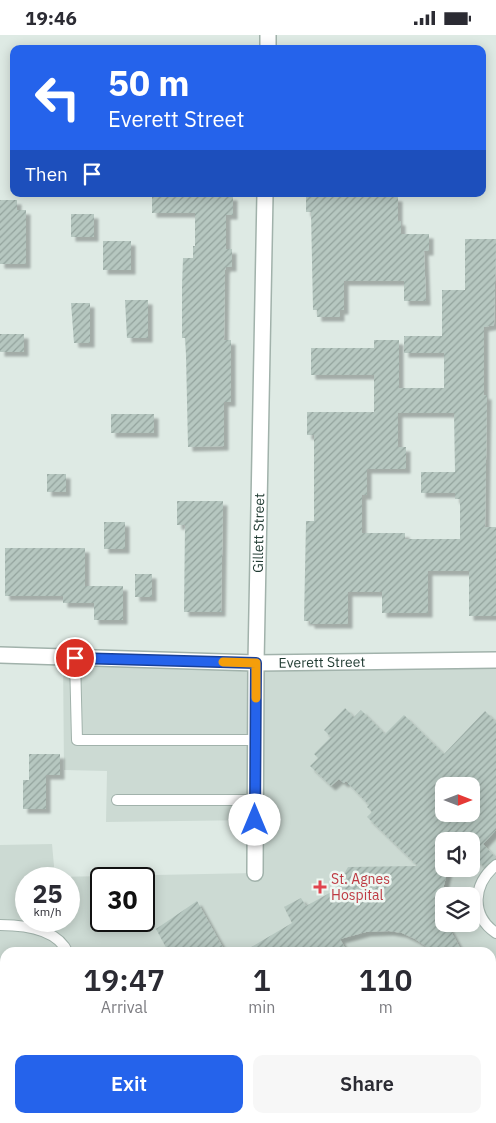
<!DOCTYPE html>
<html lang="en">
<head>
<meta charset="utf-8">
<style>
	body { margin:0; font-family:"IBM Plex Sans",sans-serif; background:#f7f7f7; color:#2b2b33; height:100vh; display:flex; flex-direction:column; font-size:19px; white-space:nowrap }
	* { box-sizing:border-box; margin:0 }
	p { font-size:16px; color:#7c7c81 }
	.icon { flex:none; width:28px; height:28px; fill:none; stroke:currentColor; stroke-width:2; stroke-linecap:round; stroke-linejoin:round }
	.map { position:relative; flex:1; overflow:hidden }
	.panel { position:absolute; left:0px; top:912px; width:496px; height:176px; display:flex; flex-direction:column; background:#fff; border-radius:15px 15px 0 0; box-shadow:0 2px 12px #0003 }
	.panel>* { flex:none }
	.top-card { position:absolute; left:10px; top:10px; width:476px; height:152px; border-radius:10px; box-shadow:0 2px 12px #0003; background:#2563eb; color:#fff; overflow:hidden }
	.needle { width:32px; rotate:90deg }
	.buttons { position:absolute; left:435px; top:742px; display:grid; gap:10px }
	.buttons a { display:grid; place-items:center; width:45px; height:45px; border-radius:10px; background:#fff; box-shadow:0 2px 12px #0003; font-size:25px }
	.speed { position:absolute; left:15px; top:832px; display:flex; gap:10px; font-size:25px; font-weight:700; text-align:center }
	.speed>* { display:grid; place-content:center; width:65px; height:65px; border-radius:50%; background:#fff; box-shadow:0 2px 12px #0003; line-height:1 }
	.speed small { font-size:12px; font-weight:400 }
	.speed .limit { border:2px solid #111; border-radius:8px; background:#fff; color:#111 }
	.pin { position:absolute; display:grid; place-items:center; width:42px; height:42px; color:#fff; margin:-21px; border:2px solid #fff; border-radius:50%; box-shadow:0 1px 5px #0007 }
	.me { position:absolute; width:55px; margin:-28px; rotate:0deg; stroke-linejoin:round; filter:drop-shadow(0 0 4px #0008) }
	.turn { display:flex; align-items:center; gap:18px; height:105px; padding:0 15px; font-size:22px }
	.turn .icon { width:65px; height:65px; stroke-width:2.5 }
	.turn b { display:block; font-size:35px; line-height:42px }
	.then { display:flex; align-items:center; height:48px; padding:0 15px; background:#0003; gap:10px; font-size:19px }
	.eta { display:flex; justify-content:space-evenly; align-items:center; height:85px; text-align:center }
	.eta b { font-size:30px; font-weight:600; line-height:35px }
	.cta { display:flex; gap:10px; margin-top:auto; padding:10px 15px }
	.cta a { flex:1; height:58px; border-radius:10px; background:#2563eb; color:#fff; font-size:20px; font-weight:600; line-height:58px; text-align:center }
	.cta a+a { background:#f7f7f7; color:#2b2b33 }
	.status { display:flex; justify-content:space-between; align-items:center; height:35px; padding:0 25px; background:#fff; direction:ltr }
	.status svg { height:14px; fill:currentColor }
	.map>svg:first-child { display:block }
</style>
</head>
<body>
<div class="status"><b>19:46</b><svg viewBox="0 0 49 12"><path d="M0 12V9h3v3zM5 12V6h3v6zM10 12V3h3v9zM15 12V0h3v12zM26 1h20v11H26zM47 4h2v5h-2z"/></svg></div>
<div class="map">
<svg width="496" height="1088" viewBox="0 0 496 1088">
	<defs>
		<pattern id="building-hatch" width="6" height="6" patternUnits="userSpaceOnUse" patternTransform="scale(1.25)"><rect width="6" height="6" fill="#b6c7c0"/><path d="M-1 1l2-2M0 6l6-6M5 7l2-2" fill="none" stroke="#93a39d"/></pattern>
		<filter id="shadow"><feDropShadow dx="4.5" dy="4.5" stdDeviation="1" flood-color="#0004"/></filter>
	</defs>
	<rect width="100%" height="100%" fill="#deeae4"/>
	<path fill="#ccdad3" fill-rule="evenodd" d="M 63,623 L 496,625 L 496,1088 L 0,1088 L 0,810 L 52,809 L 55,842 L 255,838 L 255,785 L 106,787 L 107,736 L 64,735 ZM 444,751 L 471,751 L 471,779 L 444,779 ZM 444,806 L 471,806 L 471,834 L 444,834 ZM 26,844 L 69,844 L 69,886 L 26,886 ZM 101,844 L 144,844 L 144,886 L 101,886 ZM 444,861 L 471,861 L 471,889 L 444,889 ZM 5,918 L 491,918 L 491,1084 L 5,1084 Z"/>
	<g fill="url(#building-hatch)" fill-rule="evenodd" filter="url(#shadow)">
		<path d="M 152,159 L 226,159 L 226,161 L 233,161 L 233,180 L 226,180 L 226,214 L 232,214 L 232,232 L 226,232 L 225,235 L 224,305 L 231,305 L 231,367 L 224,367 L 224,411 L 188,412 L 186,320 L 185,303 L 182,303 L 182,251 L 183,223 L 193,223 L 193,211 L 195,211 L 195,178 L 152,178 Z"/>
		<path d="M 306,159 L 398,162 L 398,186 L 401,186 L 401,199 L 429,199 L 429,216 L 424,216 L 426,266 L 404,266 L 404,246 L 344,246 L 344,275 L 340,275 L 340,282 L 317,282 L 317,275 L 313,275 L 311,177 L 306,177 Z"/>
		<path d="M 0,165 L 17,165 L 17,175 L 26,175 L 26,229 L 0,229 Z"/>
		<rect x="71" y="179" width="23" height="23"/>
		<path d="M 465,204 L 496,204 L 494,290 L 484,292 L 484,360 L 487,360 L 485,492 L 496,492 L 496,581 L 469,581 L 469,536 L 428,536 L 428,578 L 382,578 L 382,557 L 348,557 L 348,589 L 310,589 L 310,586 L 304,586 L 306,486 L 314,486 L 314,400 L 307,400 L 307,377 L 374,377 L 374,340 L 311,340 L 311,313 L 374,313 L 374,305 L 399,305 L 399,353 L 444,353 L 444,318 L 404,318 L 404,301 L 442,301 L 442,255 L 465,255 ZM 398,378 L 454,378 L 455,437 L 421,437 L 421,458 L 455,458 L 455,464 L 460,464 L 460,504 L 405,504 L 405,498 L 362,498 L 362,460 L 367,460 L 367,434 L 406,434 L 406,412 L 398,412 Z"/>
		<rect x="103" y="206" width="28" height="29"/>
		<path d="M 125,265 L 148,265 L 148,303 L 127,303 Z"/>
		<path d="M 71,268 L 90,268 L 90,308 L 74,308 Z"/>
		<rect x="0" y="299" width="24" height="18"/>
		<rect x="111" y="379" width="43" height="19"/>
		<rect x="47" y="439" width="19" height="18"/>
		<path d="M 177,466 L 223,466 L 221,577 L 184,577 L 185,490 L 177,490 Z"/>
		<rect x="104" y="487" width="21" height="27"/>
		<path d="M 5,513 L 85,513 L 85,551 L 123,551 L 123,585 L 94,585 L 94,568 L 63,568 L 63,561 L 5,561 Z"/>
		<rect x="135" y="539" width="17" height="23"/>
		<path d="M 345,673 L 354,682 L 361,675 L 385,699 L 404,680 L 444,719 L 485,676 L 496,687 L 496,795 L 483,809 L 496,823 L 484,832 L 471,819 L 471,806 L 444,806 L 444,834 L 448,834 L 444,850 L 444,889 L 447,889 L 463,918 L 436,918 L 415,904 L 402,898 L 389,896 L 366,897 L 340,904 L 348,918 L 241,918 L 292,888 L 284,872 L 301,863 L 306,871 L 335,855 L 348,832 L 418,831 L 367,782 L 372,777 L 367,772 L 369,770 L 346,746 L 344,748 L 339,744 L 331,751 L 310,731 L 318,723 L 314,719 L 331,702 L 324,695 ZM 444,751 L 471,751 L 471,779 L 444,779 Z"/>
		<path d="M 29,719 L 60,719 L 60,740 L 46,740 L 46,774 L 23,774 L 23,745 L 29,745 Z"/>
		<path d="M 197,866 L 226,918 L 169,918 L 156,894 Z"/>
	</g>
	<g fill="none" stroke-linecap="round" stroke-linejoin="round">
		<defs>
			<g id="lane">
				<path d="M 75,623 L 77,705 L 256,705"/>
				<path d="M 117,765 L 255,765"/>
				<path d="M 496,830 C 473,849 470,880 496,898"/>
				<path d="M 0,890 C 23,890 57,893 68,918"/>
				<path d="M 107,918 L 118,918"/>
				<path d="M 73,1088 L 74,1084"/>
			</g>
			<g id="street">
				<path d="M 268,14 L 268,0"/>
				<path id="s1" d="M 0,620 L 256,628 L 496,625"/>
				<path id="s2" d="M 255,838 L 256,628 L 265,159"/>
			</g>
		</defs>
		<use href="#lane" stroke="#a1b2ab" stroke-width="12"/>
		<use href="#street" stroke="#a1b2ab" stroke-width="18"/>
		<use href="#lane" stroke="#fff" stroke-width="10"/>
		<use href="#street" stroke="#fff" stroke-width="15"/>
	</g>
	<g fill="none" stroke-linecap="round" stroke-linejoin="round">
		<defs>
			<path id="route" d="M 75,623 L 256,628 L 255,785"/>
		</defs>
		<use href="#route" stroke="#184099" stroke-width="12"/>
		<use href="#route" stroke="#2563eb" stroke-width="9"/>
		<path stroke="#f59e0b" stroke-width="9" d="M 223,627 L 256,628 L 256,663"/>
	</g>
	<path fill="#e0444e" stroke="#eef7f2" stroke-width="2" d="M317.5 844.5h5v5h5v5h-5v5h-5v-5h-5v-5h5z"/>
	<g text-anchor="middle" stroke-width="5" stroke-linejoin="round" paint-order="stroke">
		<g font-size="14" fill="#1f3a31" stroke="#eef7f2">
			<text dy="5" stroke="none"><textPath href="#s2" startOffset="340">Gillett Street</textPath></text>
			<text dy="5" stroke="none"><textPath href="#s1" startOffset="322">Everett Street</textPath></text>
		</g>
		<g font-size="14" fill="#be3a42" stroke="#eef7f2" text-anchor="start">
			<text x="331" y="849">St. Agnes<tspan x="331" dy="16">Hospital</tspan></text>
		</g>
	</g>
</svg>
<div class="buttons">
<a><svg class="needle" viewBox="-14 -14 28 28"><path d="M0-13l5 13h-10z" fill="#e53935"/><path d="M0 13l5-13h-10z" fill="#7c7c81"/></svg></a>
<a><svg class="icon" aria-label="sound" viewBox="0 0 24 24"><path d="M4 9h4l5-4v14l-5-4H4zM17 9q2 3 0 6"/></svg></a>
<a><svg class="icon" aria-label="layers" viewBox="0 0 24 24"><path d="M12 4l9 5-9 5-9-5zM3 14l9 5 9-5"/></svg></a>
</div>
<div class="speed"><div>25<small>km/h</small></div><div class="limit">30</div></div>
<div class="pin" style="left:75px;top:623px;background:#d93025"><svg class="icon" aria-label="arrive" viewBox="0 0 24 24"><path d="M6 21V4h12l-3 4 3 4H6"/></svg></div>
<svg class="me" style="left:255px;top:785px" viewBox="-20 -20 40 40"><circle r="19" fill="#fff"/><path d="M0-13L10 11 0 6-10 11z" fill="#2563eb"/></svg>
<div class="top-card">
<div class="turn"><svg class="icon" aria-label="left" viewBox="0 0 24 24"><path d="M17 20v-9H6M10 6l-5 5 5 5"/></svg><div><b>50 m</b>Everett Street</div></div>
<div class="then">Then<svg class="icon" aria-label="arrive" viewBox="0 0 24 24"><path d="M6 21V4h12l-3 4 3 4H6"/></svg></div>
</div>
<section class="panel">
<div class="eta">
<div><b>19:47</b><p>Arrival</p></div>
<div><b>1</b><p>min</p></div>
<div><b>110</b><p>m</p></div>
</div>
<div class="cta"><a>Exit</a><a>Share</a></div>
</section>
</div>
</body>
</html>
